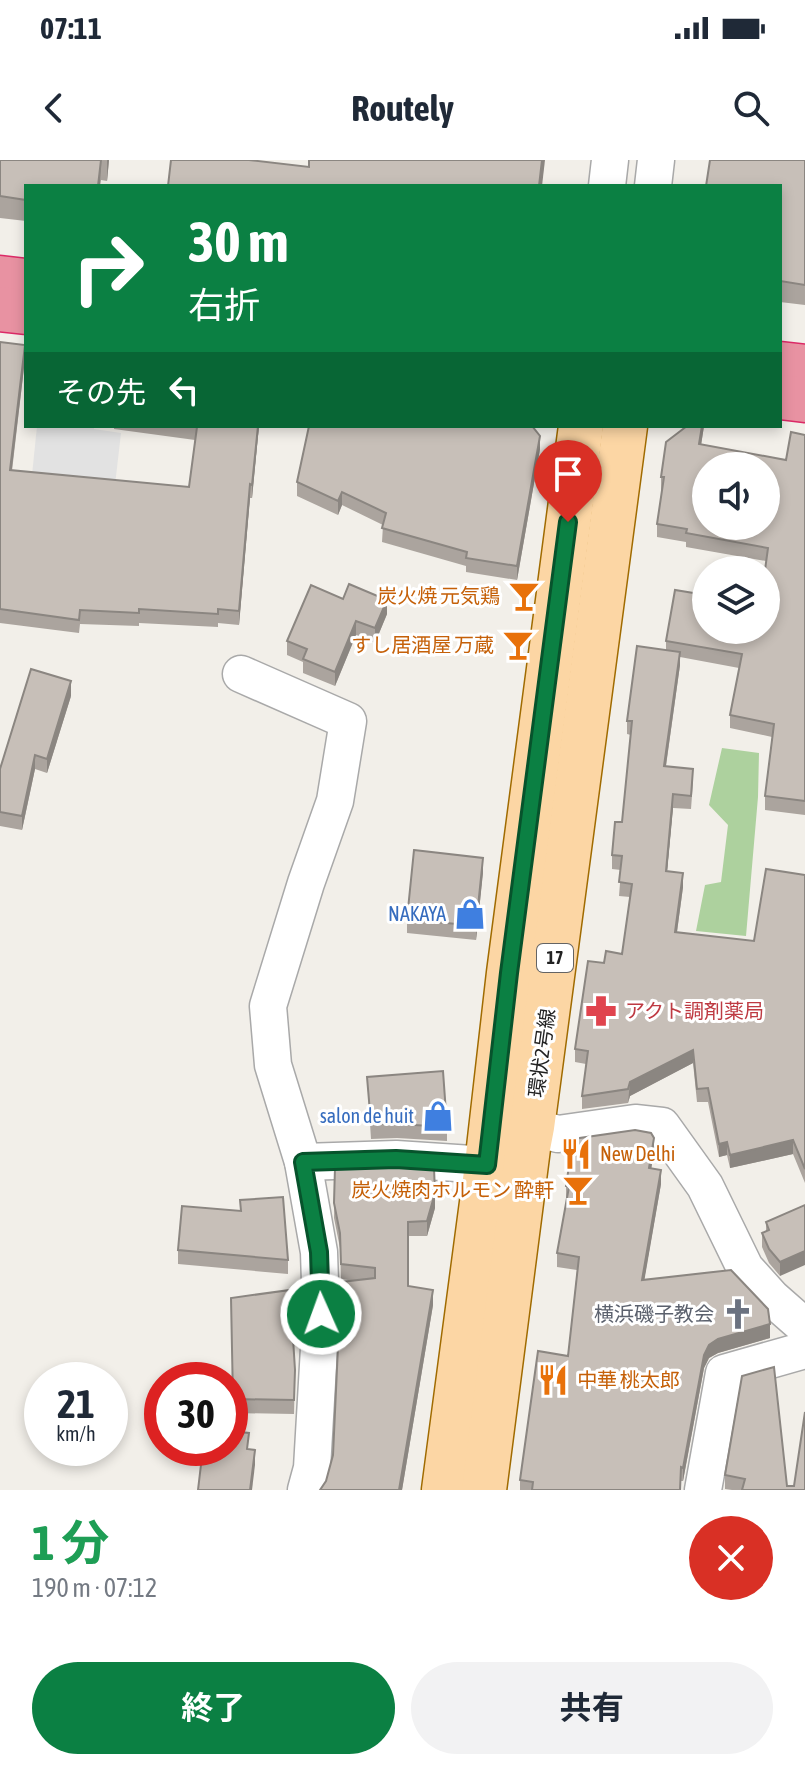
<!DOCTYPE html>
<html lang="ja">
<head>
<meta charset="utf-8">
<style>
	body { margin:0; font-family:"Asap Condensed","Noto Sans JP",sans-serif; background:#f2f2f3; color:#1f2937; height:100vh; display:flex; flex-direction:column; font-size:30px; white-space:nowrap }
	* { box-sizing:border-box; margin:0 }
	p { font-size:26px; color:#747a83 }
	.icon { flex:none; width:44px; height:44px; fill:none; stroke:currentColor; stroke-width:2; stroke-linecap:round; stroke-linejoin:round }
	.map { position:relative; height:1330px; overflow:hidden }
	.drawer { display:flex; flex-direction:column; background:#fff; flex:1 }
	.drawer>* { flex:none }
	.banner { position:absolute; left:24px; top:24px; width:758px; height:244px; border-radius:0px; box-shadow:0 4px 12px #0003; background:#0b8043; color:#fff; overflow:hidden }
	.buttons { position:absolute; left:692px; top:292px; display:grid; gap:16px }
	.buttons a { display:grid; place-items:center; width:88px; height:88px; border-radius:50%; background:#fff; box-shadow:0 4px 12px #0003; font-size:40px }
	.speed { position:absolute; left:24px; top:1202px; display:flex; gap:16px; font-size:40px; font-weight:700; text-align:center }
	.speed>* { display:grid; place-content:center; width:104px; height:104px; border-radius:50%; background:#fff; box-shadow:0 4px 12px #0003; line-height:1 }
	.speed small { font-size:20px; font-weight:400 }
	.speed .limit { border:12px solid #d22; background:#fff; color:#111 }
	.pin { position:absolute; display:grid; place-items:center; width:68px; height:68px; color:#fff; margin:-82px -34px; border-radius:50% 50% 50% 0; rotate:-45deg; box-shadow:0 0 8px #0007 }
	.pin .icon { rotate:45deg }
	.me { position:absolute; width:88px; margin:-44px; rotate:358deg; stroke-linejoin:round; filter:drop-shadow(0 0 6px #0008) }
	.turn { display:flex; align-items:center; gap:28px; height:168px; padding:0 32px; font-size:36px }
	.turn .icon { width:104px; height:104px; stroke-width:2.5 }
	.turn b { display:block; font-size:56px; line-height:68px }
	.then { display:flex; align-items:center; height:76px; padding:0 32px; background:#0003; gap:16px; font-size:30px }
	.round { display:grid; place-items:center; flex:none; width:84px; height:84px; border-radius:42px; background:#f2f2f3 }
	.overview { display:flex; align-items:center; justify-content:space-between; height:136px; padding:0 32px }
	h1 { font-size:48px; font-weight:700; line-height:60px; color:#1e9e55 }
	.cta { display:flex; gap:16px; margin-top:auto; padding:16px 32px }
	.cta a { flex:1; height:92px; border-radius:48px; background:#0b8043; color:#fff; font-size:32px; font-weight:700; line-height:92px; text-align:center }
	.cta a+a { background:#f2f2f3; color:#1f2937 }
	.status { display:flex; justify-content:space-between; align-items:center; height:56px; padding:0 40px; background:#fff; direction:ltr }
	.status svg { height:22px; fill:currentColor }
	header { display:flex; justify-content:space-between; align-items:center; height:104px; padding:0 32px; background:#fff; font-size:36px; font-weight:700 }
	.map>svg:first-child { display:block }
</style>
</head>
<body>
<div class="status"><b>07:11</b><svg viewBox="0 0 49 12"><path d="M0 12V9h3v3zM5 12V6h3v6zM10 12V3h3v9zM15 12V0h3v12zM26 1h20v11H26zM47 4h2v5h-2z"/></svg></div>
<header><svg class="icon" aria-label="back" viewBox="0 0 24 24"><path d="M15 5l-7 7 7 7"/></svg>Routely<svg class="icon" aria-label="search" viewBox="0 0 24 24"><circle cx="10" cy="10" r="6"/><path d="M15 15l6 6"/></svg></header>
<div class="map">
<svg width="805" height="1330" viewBox="0 0 805 1330">
	<rect width="100%" height="100%" fill="#f2efe9"/>
	<path fill="#add19e" d="M 722,588 L 759,593 L 758,637 L 746,776 L 696,771 L 705,725 L 721,722 L 728,665 L 709,645 Z"/>
	<path fill="#e2e2e2" d="M 37,266 L 94,266 L 94,269 L 121,273 L 115,325 L 32,315 Z"/>
	<g fill="none" stroke-linecap="round" stroke-linejoin="round">
		<defs>
			<g id="minor">
				<path d="M 607,26 L 610,0"/>
				<path d="M 653,26 L 656,0"/>
				<path d="M 241,514 L 348,561 L 335,641 L 306,723 L 268,846 L 273,905 L 303,1002 L 319,1092 L 321,1154 L 312,1308 L 306,1330"/>
				<path d="M 532,967 L 558,974 L 635,963 L 662,966 L 705,1026 L 745,1108 L 772,1138 L 805,1167"/>
				<path d="M 303,1002 L 396,999 L 487,1005"/>
				<path d="M 703,1330 L 724,1213 L 805,1190"/>
			</g>
			<g id="major">
				<path d="M 444,1330 L 487,1005 L 509,813 L 581,266"/>
				<path d="M 484,1330 L 528,988 L 532,967 L 625,266"/>
			</g>
			<g id="highway">
				<path d="M 0,118 L 26,121"/>
				<path d="M 0,149 L 26,152"/>
				<path d="M 780,204 L 805,207"/>
				<path d="M 780,237 L 805,240"/>
			</g>
		</defs>
		<use href="#minor" stroke="#a9a9a9" stroke-width="39"/>
		<use href="#major" stroke="#a06b00" stroke-width="47"/>
		<use href="#highway" stroke="#dc2a67" stroke-width="47"/>
		<use href="#minor" stroke="#fff" stroke-width="36"/>
		<use href="#major" stroke="#fcd6a4" stroke-width="44"/>
		<use href="#highway" stroke="#e892a2" stroke-width="44"/>
	</g>
	<g fill="#aba49e">
		<path d="M 0,0 L 109,0 L 107,21 L 101,20 L 100,26 L 26,26 L 26,61 L 0,58 Z"/>
		<path d="M 805,0 L 805,145 L 780,142 L 780,26 Z"/>
		<path d="M 0,182 L 25,199 L 12,311 L 189,327 L 195,280 L 114,269 L 114,266 L 259,266 L 252,338 L 250,338 L 239,465 L 218,463 L 218,467 L 139,463 L 139,466 L 80,464 L 79,473 L 0,463 Z"/>
		<path d="M 687,266 L 704,266 L 701,285 L 786,300 L 805,275 L 805,655 L 765,650 L 765,636 L 772,577 L 730,568 L 730,555 L 739,508 L 680,497 L 680,505 L 666,606 L 693,622 L 691,649 L 673,648 L 667,711 L 683,727 L 677,772 L 754,781 L 805,715 L 805,1023 L 793,994 L 730,1008 L 727,995 L 719,997 L 708,942 L 697,942 L 693,903 L 630,936 L 628,943 L 582,949 L 582,936 L 586,904 L 575,902 L 575,889 L 604,803 L 622,794 L 630,737 L 619,736 L 621,710 L 612,709 L 612,695 L 622,662 L 631,575 L 627,574 L 627,561 L 666,490 L 666,481 L 766,470 L 766,401 L 686,387 L 686,382 L 657,377 L 657,364 L 662,331 L 661,330 L 661,317 Z"/>
		<path d="M 540,289 L 517,420 L 466,412 L 466,406 L 382,382 L 383,365 L 342,345 L 338,355 L 297,336 L 297,322 Z"/>
		<path d="M 343,439 L 387,454 L 375,483 L 356,475 L 335,526 L 303,513 L 303,502 L 287,495 L 287,481 Z"/>
		<path d="M 71,536 L 47,613 L 35,609 L 22,670 L 0,666 L 0,609 Z"/>
		<path d="M 483,712 L 476,780 L 407,773 L 407,759 Z"/>
		<path d="M 367,917 L 447,967 L 447,981 L 397,978 L 371,979 Z"/>
		<path d="M 654,992 L 651,1009 L 661,1024 L 644,1120 L 770,1178 L 718,1193 L 709,1198 L 704,1208 L 683,1321 L 681,1321 L 681,1330 L 520,1330 L 520,1320 L 568,1196 L 577,1110 L 557,1107 L 557,1093 L 567,1040 L 566,1040 L 566,1026 Z"/>
		<path d="M 335,1007 L 435,1048 L 427,1076 L 408,1076 L 408,1126 L 433,1145 L 402,1330 L 320,1330 L 326,1321 L 333,1295 L 355,1121 L 341,1119 L 340,1088 L 334,1058 Z"/>
		<path d="M 240,1040 L 288,1100 L 288,1114 L 178,1104 L 178,1090 L 240,1051 Z"/>
		<path d="M 805,1045 L 780,1116 L 769,1103 L 762,1087 L 762,1073 L 766,1071 L 766,1062 Z"/>
		<path d="M 231,1138 L 295,1210 L 294,1254 L 233,1253 Z"/>
		<path d="M 725,1315 L 787,1326 L 794,1326 L 805,1330 L 732,1330 L 725,1329 Z"/>
	</g>
	<g fill="#8b8681">
		<path d="M 101,0 L 100,26 L 98,26 Z"/>
		<path d="M 107,0 L 109,0 L 107,21 Z"/>
		<path d="M 542,0 L 545,0 L 542,26 L 539,26 Z"/>
		<path d="M 25,185 L 25,199 L 10,324 L 10,310 Z"/>
		<path d="M 258,266 L 259,266 L 252,338 L 252,325 Z"/>
		<path d="M 702,266 L 704,266 L 699,298 L 699,284 Z"/>
		<path d="M 540,276 L 540,289 L 517,420 L 517,406 Z"/>
		<path d="M 250,324 L 250,338 L 239,465 L 239,451 Z"/>
		<path d="M 342,332 L 342,345 L 338,355 L 338,341 Z"/>
		<path d="M 387,440 L 387,454 L 375,483 L 375,468 Z"/>
		<path d="M 356,461 L 356,475 L 335,526 L 335,512 Z"/>
		<path d="M 680,492 L 680,505 L 664,619 L 664,606 Z"/>
		<path d="M 71,521 L 71,536 L 47,613 L 47,599 Z"/>
		<path d="M 35,595 L 35,609 L 22,670 L 22,656 Z"/>
		<path d="M 673,634 L 673,648 L 666,724 L 666,711 Z"/>
		<path d="M 483,698 L 483,712 L 476,780 L 476,766 Z"/>
		<path d="M 683,713 L 683,727 L 675,786 L 675,772 Z"/>
		<path d="M 693,890 L 693,903 L 630,936 L 628,943 L 630,922 Z"/>
		<path d="M 654,978 L 654,992 L 649,1022 L 649,1008 Z"/>
		<path d="M 793,980 L 793,994 L 730,1008 L 730,995 Z"/>
		<path d="M 727,982 L 727,995 L 719,997 L 719,984 Z"/>
		<path d="M 661,1010 L 661,1024 L 642,1134 L 642,1120 Z"/>
		<path d="M 435,1033 L 435,1048 L 427,1076 L 427,1061 Z"/>
		<path d="M 805,1091 L 805,1105 L 780,1116 L 780,1102 Z"/>
		<path d="M 433,1130 L 433,1145 L 402,1330 L 399,1330 Z"/>
		<path d="M 770,1164 L 770,1178 L 718,1193 L 709,1198 L 704,1208 L 683,1321 L 683,1308 L 704,1195 L 709,1185 L 718,1179 Z"/>
		<path d="M 255,1290 L 255,1305 L 252,1330 L 250,1330 Z"/>
	</g>
	<g fill="#c7bfb8" stroke="#8b8681" stroke-width="2" fill-rule="evenodd">
		<path d="M 0,0 L 101,0 L 98,26 L 26,26 L 26,40 L 0,36 Z"/>
		<path d="M 171,0 L 249,0 L 309,7 L 309,0 L 542,0 L 539,26 L 168,26 Z"/>
		<path d="M 710,0 L 805,0 L 805,125 L 780,121 L 780,26 L 706,26 Z"/>
		<path d="M 0,182 L 25,185 L 10,310 L 189,327 L 197,267 L 192,266 L 258,266 L 252,325 L 250,324 L 239,451 L 218,449 L 218,454 L 139,449 L 139,453 L 80,450 L 79,460 L 0,449 Z"/>
		<path d="M 309,266 L 532,266 L 540,276 L 517,406 L 466,398 L 467,392 L 382,368 L 386,353 L 342,332 L 338,341 L 297,322 Z"/>
		<path d="M 687,266 L 702,266 L 699,284 L 786,300 L 791,272 L 805,275 L 805,641 L 765,636 L 774,564 L 730,555 L 742,494 L 666,481 L 675,430 L 706,435 L 706,470 L 766,470 L 766,410 L 765,410 L 768,388 L 686,373 L 687,369 L 657,364 L 664,317 L 661,317 L 666,282 ZM 706,306 L 766,306 L 766,366 L 706,366 Z"/>
		<path d="M 349,424 L 387,440 L 375,468 L 356,461 L 335,512 L 303,499 L 307,489 L 287,481 L 311,425 L 343,439 Z"/>
		<path d="M 637,486 L 680,492 L 664,606 L 693,609 L 691,636 L 673,634 L 666,711 L 683,713 L 675,772 L 754,781 L 766,709 L 805,715 L 805,1009 L 793,980 L 730,995 L 727,982 L 719,984 L 708,928 L 697,929 L 693,890 L 630,922 L 628,929 L 582,936 L 588,891 L 575,889 L 588,801 L 604,803 L 606,791 L 622,794 L 632,724 L 619,722 L 622,696 L 612,695 L 615,662 L 622,662 L 632,561 L 627,561 Z"/>
		<path d="M 31,509 L 71,521 L 47,599 L 35,595 L 22,656 L 0,652 L 0,609 Z"/>
		<path d="M 414,690 L 483,698 L 476,766 L 407,759 Z"/>
		<path d="M 443,911 L 447,967 L 397,964 L 371,964 L 367,917 Z"/>
		<path d="M 635,970 L 651,973 L 654,978 L 649,1008 L 661,1010 L 642,1120 L 731,1110 L 768,1149 L 770,1164 L 718,1179 L 709,1185 L 704,1195 L 683,1308 L 681,1307 L 680,1330 L 532,1330 L 533,1322 L 520,1320 L 538,1191 L 568,1196 L 579,1097 L 557,1093 L 569,1027 L 566,1026 L 573,979 Z"/>
		<path d="M 396,1005 L 434,1008 L 435,1033 L 427,1061 L 408,1062 L 408,1126 L 433,1130 L 399,1330 L 320,1330 L 326,1321 L 333,1295 L 341,1122 L 375,1118 L 375,1108 L 341,1104 L 340,1073 L 334,1043 L 335,1007 Z"/>
		<path d="M 283,1037 L 288,1100 L 178,1090 L 182,1046 L 241,1051 L 240,1040 Z"/>
		<path d="M 805,1045 L 805,1091 L 780,1102 L 769,1089 L 762,1073 L 769,1070 L 766,1062 Z"/>
		<path d="M 290,1130 L 295,1210 L 294,1240 L 233,1239 L 231,1138 Z"/>
		<path d="M 774,1207 L 787,1326 L 794,1326 L 805,1252 L 805,1330 L 742,1330 L 745,1319 L 725,1315 L 742,1216 Z"/>
		<path d="M 230,1271 L 249,1273 L 247,1289 L 255,1290 L 250,1330 L 198,1330 L 203,1288 L 230,1288 Z"/>
	</g>
	<g fill="none" stroke-linecap="round" stroke-linejoin="round">
		<defs>
			<path id="route" d="M 321,1154 L 319,1092 L 303,1002 L 396,999 L 487,1005 L 509,813 L 568,362"/>
		</defs>
		<use href="#route" stroke="#07532c" stroke-width="20"/>
		<use href="#route" stroke="#0b8043" stroke-width="14"/>
	</g>
	<defs>
		<symbol id="bar-bare" viewBox="-9 -9 18 18"><path d="M-6-5H6L.8 .8V4.5H3.5V6h-7V4.5H-.8V.8Z" fill="#e8710a" stroke="#fff" stroke-width="2.5" paint-order="stroke"/></symbol>
		<symbol id="shop-bare" viewBox="-9 -9 18 18"><path d="M-5-2.5h2.3a2.7 3.5 0 0 1 5.4 0H5L5.5 6h-11ZM-1.5-2.5h3a1.5 2.3 0 0 0-3 0Z" fill="#3f7fe0" stroke="#fff" stroke-width="2.5" paint-order="stroke"/></symbol>
		<symbol id="pharmacy-bare" viewBox="-9 -9 18 18"><path d="M-2-6h4v4h4v4h-4v4h-4v-4h-4v-4h4Z" fill="#e0444e" stroke="#fff" stroke-width="2.5" paint-order="stroke"/></symbol>
		<symbol id="restaurant-bare" viewBox="-9 -9 18 18"><path d="M-5-6h1v4h1v-4h1v4h1v-4h1v5L-1.5 .5V6h-2V.5L-5-1ZM5-6V6H3V1.5H1.5Q1.5-4 5-6Z" fill="#e8710a" stroke="#fff" stroke-width="2.5" paint-order="stroke"/></symbol>
		<symbol id="church-bare" viewBox="-9 -9 18 18"><path d="M-1.2-6h2.4v3.5h3.3v2.4h-3.3V6h-2.4V-.1h-3.3v-2.4h3.3Z" fill="#6b7280" stroke="#fff" stroke-width="2.5" paint-order="stroke"/></symbol>
	</defs>
	<g fill-rule="evenodd">
		<use href="#bar-bare" x="502" y="414" width="44" height="44"/>
		<use href="#bar-bare" x="496" y="463" width="44" height="44"/>
		<use href="#shop-bare" x="448" y="732" width="44" height="44"/>
		<use href="#pharmacy-bare" x="579" y="829" width="44" height="44"/>
		<use href="#shop-bare" x="416" y="934" width="44" height="44"/>
		<use href="#restaurant-bare" x="554" y="972" width="44" height="44"/>
		<use href="#bar-bare" x="556" y="1008" width="44" height="44"/>
		<use href="#church-bare" x="716" y="1132" width="44" height="44"/>
		<use href="#restaurant-bare" x="531" y="1198" width="44" height="44"/>
	</g>
	<g text-anchor="middle" stroke-width="6" stroke-linejoin="round" paint-order="stroke">
		<rect fill="#fff" stroke="#646464" stroke-width="2" x="537" y="784" width="36" height="28" rx="6"/>
		<g font-size="18" font-weight="bold" fill="#222">
			<text x="555" y="804">17</text>
		</g>
		<g font-size="20" fill="#c56008" stroke="#fff" text-anchor="end">
			<text x="500" y="443">炭火焼 元気鶏</text>
			<text x="494" y="492">すし居酒屋 万蔵</text>
			<text x="600" y="1001" text-anchor="start">New Delhi</text>
			<text x="554" y="1037">炭火焼肉ホルモン 酔軒</text>
			<text x="577" y="1227" text-anchor="start">中華 桃太郎</text>
		</g>
		<g font-size="20" fill="#366cbe" stroke="#fff" text-anchor="end">
			<text x="446" y="761">NAKAYA</text>
			<text x="414" y="963">salon de huit</text>
		</g>
		<g font-size="20" fill="#be3a42" stroke="#fff" text-anchor="start">
			<text x="625" y="858">アクト調剤薬局</text>
		</g>
		<g font-size="20" fill="#222" stroke="#fff">
			<text transform="translate(542 893) rotate(-82)" y="7">環状2号線</text>
		</g>
		<g font-size="20" fill="#5b616d" stroke="#fff" text-anchor="end">
			<text x="714" y="1161">横浜磯子教会</text>
		</g>
	</g>
</svg>
<div class="buttons">
<a><svg class="icon" aria-label="sound" viewBox="0 0 24 24"><path d="M4 9h4l5-4v14l-5-4H4zM17 9q2 3 0 6"/></svg></a>
<a><svg class="icon" aria-label="layers" viewBox="0 0 24 24"><path d="M12 4l9 5-9 5-9-5zM3 14l9 5 9-5"/></svg></a>
</div>
<div class="speed"><div>21<small>km/h</small></div><div class="limit">30</div></div>
<div class="pin" style="left:568px;top:362px;background:#d93025"><svg class="icon" aria-label="arrive" viewBox="0 0 24 24"><path d="M6 21V4h12l-3 4 3 4H6"/></svg></div>
<svg class="me" style="left:321px;top:1154px" viewBox="-20 -20 40 40"><circle r="17" fill="#0b8043" stroke="#fff" stroke-width="3"/><path d="M0-11L8 9 0 5-8 9z" fill="#fff"/></svg>
<div class="banner">
<div class="turn"><svg class="icon" aria-label="right" viewBox="0 0 24 24"><path d="M7 20v-9h11M14 6l5 5-5 5"/></svg><div><b>30 m</b>右折</div></div>
<div class="then">その先<svg class="icon" aria-label="left" viewBox="0 0 24 24"><path d="M17 20v-9H6M10 6l-5 5 5 5"/></svg></div>
</div>
</div>
<section class="drawer">
<div class="overview"><div><h1>1 分</h1><p>190 m · 07:12</p></div><a class="round" style="background:#d93025;color:#fff"><svg class="icon" aria-label="close" viewBox="0 0 24 24"><path d="M6 6l12 12M18 6L6 18"/></svg></a></div>
<div class="cta"><a>終了</a><a>共有</a></div>
</section>
</body>
</html>
